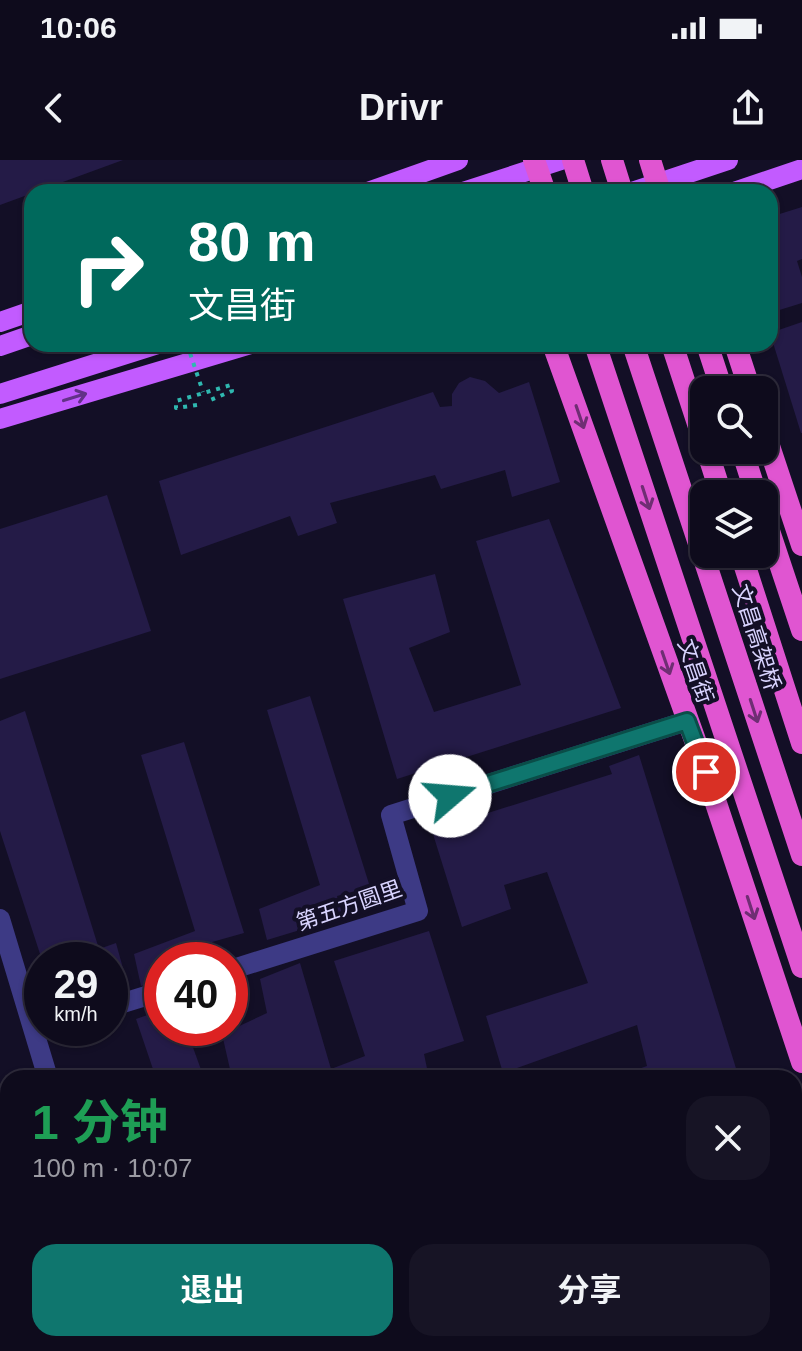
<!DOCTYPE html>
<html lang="zh">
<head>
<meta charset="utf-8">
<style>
	body { margin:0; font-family:Helvetica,"Noto Sans SC",sans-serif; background:#171425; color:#f1f3f6; height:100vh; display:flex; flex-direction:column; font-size:30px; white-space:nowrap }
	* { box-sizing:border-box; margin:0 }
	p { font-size:26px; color:#9b9ba3 }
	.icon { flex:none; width:44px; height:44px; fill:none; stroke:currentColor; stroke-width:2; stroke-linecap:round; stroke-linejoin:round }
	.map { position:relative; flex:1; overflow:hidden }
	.side { position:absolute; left:0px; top:910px; width:802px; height:282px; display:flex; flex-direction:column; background:#0e0b1c; border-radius:24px 24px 0 0; box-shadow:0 2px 6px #0004,0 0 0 2px #2e2b3b }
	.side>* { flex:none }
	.banner { position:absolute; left:24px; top:24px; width:754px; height:168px; border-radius:24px; box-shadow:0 2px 6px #0004,0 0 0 2px #2e2b3b; background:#00695c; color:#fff; overflow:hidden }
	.controls { position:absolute; left:690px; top:216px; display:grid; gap:16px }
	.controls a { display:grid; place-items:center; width:88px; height:88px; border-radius:16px; background:#0e0b1c; box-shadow:0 2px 6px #0004,0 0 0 2px #2e2b3b; font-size:40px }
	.speed { position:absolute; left:24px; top:782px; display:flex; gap:16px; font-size:40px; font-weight:700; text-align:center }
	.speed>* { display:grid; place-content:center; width:104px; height:104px; border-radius:50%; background:#0e0b1c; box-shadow:0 2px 6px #0004,0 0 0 2px #2e2b3b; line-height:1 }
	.speed small { font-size:20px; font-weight:400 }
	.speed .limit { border:12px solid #d22; background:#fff; color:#111 }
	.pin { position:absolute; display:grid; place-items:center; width:68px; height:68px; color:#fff; margin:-34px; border:4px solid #fff; border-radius:50%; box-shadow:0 2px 8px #0007 }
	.me { position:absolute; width:88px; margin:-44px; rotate:72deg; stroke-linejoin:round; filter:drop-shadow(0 0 6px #0008) }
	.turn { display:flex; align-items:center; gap:28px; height:168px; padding:0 32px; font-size:36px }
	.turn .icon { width:104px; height:104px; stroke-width:2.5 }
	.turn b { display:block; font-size:56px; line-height:68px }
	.round { display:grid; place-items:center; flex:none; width:84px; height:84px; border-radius:24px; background:#171425 }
	.headline { display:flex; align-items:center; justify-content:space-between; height:136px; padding:0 32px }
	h1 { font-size:48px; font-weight:700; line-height:60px; color:#1e9e55 }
	.primary-button { display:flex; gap:16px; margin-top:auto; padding:16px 32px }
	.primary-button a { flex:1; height:92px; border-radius:24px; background:#0f766e; color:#fff; font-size:32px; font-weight:700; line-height:92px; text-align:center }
	.primary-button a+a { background:#171425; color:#f1f3f6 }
	.status { display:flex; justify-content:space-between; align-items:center; height:56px; padding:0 40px; background:#0e0b1c; direction:ltr }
	.status svg { height:22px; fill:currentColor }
	header { display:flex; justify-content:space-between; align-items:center; height:104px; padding:0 32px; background:#0e0b1c; font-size:36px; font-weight:700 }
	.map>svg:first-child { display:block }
</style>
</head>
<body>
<div class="status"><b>10:06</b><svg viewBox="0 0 49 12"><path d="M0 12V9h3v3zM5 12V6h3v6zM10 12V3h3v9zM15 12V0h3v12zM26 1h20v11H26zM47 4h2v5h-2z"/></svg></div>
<header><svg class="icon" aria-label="back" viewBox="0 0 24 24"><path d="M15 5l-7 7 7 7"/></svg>Drivr<svg class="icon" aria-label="share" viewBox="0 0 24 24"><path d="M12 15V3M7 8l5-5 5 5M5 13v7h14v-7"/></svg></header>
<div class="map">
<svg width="802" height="1191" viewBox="0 0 802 1191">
	<rect width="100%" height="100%" fill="#130f26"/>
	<g fill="#241b47">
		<path d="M 0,0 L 123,0 L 0,45 Z"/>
		<path d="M 802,47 L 802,99 L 797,101 L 802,117 L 802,143 L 773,152 L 770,142 L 770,57 Z"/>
		<path d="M 802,162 L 802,273 L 801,273 L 770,173 Z"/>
		<path d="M 470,217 L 485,221 L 499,233 L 529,222 L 560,322 L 512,337 L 505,310 L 441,329 L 435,315 L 330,343 L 337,363 L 298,376 L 290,356 L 181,395 L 159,321 L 433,232 L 440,247 L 452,246 L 452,234 L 459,223 Z"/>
		<path d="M 107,335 L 151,471 L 0,519 L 0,369 Z"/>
		<path d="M 549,359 L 621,548 L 397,619 L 343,439 L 435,414 L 450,472 L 409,488 L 434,552 L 521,525 L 476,381 Z"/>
		<path d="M 310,536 L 370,727 L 337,736 L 343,757 L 267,780 L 259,749 L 320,725 L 267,550 Z"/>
		<path d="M 25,551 L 99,789 L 116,783 L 129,830 L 110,836 L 110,800 L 42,800 L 0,671 L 0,561 Z"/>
		<path d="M 184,582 L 244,773 L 212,782 L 217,800 L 162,800 L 162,819 L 141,826 L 134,794 L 195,771 L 141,595 Z"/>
		<path d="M 639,595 L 739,918 L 613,918 L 647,906 L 637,865 L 503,913 L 486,856 L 588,823 L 547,712 L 504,725 L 511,749 L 462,767 L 428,658 L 463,644 L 472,658 L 612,614 L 609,606 Z"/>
		<path d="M 429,771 L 464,881 L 424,894 L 429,918 L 287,918 L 285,914 L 276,918 L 232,918 L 222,874 L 267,853 L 260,819 L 300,803 L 331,909 L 365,896 L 334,801 Z"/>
		<path d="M 162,850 L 162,868 L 186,868 L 204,918 L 156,918 L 136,859 Z"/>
		<path d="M 0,942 L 8,965 L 8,995 L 0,998 Z"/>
		<path d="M 795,1092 L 802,1117 L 802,1191 L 771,1191 L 769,1184 L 794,1184 Z"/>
		<path d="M 47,1184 L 125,1184 L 139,1191 L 62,1191 Z"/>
		<path d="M 307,1184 L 350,1184 L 352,1191 L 309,1191 Z"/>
		<path d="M 582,1184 L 682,1184 L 684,1191 L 563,1191 Z"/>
	</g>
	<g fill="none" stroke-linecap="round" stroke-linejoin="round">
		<path stroke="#2fb8b0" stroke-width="4" stroke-dasharray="4 6" stroke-linecap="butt" d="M 197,245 L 176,248 L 176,241 L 231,225 L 232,231 L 208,241"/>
		<g stroke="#3d3a85" stroke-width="20">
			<path d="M 0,759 L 48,918"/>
			<path d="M 230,810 L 418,751 L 391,655 L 687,561"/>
			<path d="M 110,847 L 162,831"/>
			<path d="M 0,1130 L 8,1112"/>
			<path d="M 0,1170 L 8,1174"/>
			<path d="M 30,1184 L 45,1191"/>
		</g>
		<g stroke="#c25bff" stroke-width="20">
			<path d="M 368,32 L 458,0"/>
			<path d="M 463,32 L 561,0"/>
			<path d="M 632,32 L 728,0"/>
			<path d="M 734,32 L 802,9"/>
			<path d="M 0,162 L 32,151"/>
			<path d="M 0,186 L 32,175"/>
			<path d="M 0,234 L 158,184"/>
			<path d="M 0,259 L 251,184"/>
		</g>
		<g stroke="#e055d1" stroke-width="22">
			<path d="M 553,184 L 696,583 L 802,902"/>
			<path d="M 595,184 L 802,807"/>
			<path d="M 633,184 L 802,695"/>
			<path d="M 672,184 L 704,282"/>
			<path d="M 707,184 L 722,230"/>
			<path d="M 735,184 L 750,230"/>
			<path d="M 764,271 L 802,385"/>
			<path d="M 707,290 L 721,334"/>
			<path d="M 742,290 L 756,334"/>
			<path d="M 764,356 L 802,470"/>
			<path d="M 741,394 L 802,583"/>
		</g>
		<path stroke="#2fb8b0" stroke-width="4" stroke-dasharray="4 6" stroke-linecap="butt" d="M 187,184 L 203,232"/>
		<g stroke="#e055d1" stroke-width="22">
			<path d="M 534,0 L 545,32"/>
			<path d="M 573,0 L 583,32"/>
			<path d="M 612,0 L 622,32"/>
			<path d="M 650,0 L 660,32"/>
		</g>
	</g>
	<defs><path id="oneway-shaft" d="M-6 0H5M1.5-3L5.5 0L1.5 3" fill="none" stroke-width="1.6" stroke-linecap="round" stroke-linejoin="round" transform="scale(2)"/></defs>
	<use stroke="#623188" href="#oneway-shaft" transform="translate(75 237) rotate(-17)"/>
	<g stroke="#6f2e73">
		<use href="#oneway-shaft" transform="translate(580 257) rotate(71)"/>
		<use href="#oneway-shaft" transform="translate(646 338) rotate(72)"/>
		<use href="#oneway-shaft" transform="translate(666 503) rotate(71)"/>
		<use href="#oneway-shaft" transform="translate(754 551) rotate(72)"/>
		<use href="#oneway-shaft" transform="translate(751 748) rotate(72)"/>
	</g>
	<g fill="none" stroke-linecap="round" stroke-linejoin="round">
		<defs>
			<path id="route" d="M 450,636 L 687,561 L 706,612"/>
		</defs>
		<use href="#route" stroke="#0a4d48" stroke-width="20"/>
		<use href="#route" stroke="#0f766e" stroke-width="14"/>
	</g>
	<g text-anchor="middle" stroke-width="8" stroke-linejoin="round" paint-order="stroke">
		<g font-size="22" fill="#d9d4ff" stroke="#130f26">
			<text transform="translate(757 477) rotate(72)" y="8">文昌高架桥</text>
			<text transform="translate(696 511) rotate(71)" y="8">文昌街</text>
			<text transform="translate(349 745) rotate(-19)" y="8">第五方圆里</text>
		</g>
	</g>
</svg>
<div class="controls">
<a><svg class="icon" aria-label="search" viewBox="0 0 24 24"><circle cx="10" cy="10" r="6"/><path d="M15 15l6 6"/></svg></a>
<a><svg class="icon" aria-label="layers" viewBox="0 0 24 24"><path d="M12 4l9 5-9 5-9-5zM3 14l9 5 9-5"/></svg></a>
</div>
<div class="speed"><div>29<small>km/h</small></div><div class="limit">40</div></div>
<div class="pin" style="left:706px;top:612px;background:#d93025"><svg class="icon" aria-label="arrive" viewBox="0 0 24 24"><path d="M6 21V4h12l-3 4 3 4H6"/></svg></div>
<svg class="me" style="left:450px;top:636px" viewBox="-20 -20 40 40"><circle r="19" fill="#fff"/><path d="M0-13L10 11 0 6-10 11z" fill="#0f766e"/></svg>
<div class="banner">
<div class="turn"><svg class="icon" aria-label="right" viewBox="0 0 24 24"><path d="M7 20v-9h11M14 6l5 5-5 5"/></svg><div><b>80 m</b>文昌街</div></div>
</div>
<section class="side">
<div class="headline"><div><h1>1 分钟</h1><p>100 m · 10:07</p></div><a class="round"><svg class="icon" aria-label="close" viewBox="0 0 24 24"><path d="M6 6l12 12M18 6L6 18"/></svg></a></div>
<div class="primary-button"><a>退出</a><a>分享</a></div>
</section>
</div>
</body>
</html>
